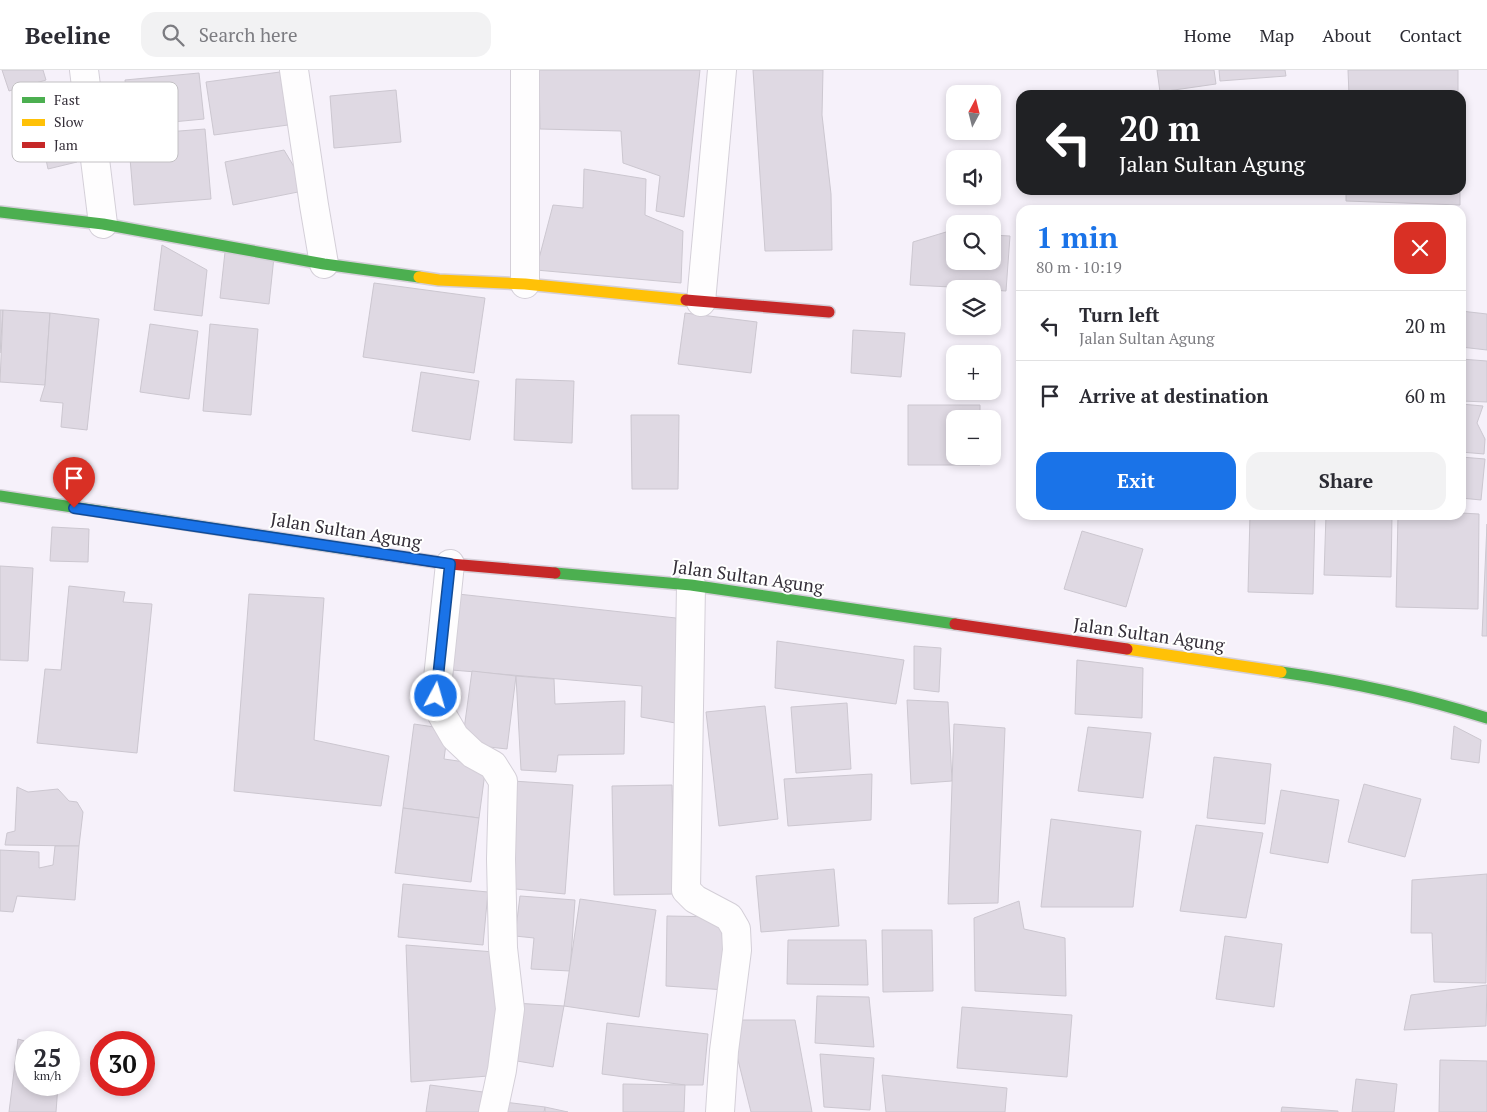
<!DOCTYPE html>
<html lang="en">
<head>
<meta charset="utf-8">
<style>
	body { margin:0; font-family:"PT Serif",serif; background:#f2f2f3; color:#2b2b33; height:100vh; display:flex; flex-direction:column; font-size:19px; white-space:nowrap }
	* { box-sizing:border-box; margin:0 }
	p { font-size:16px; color:#7c7c81 }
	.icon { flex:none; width:28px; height:28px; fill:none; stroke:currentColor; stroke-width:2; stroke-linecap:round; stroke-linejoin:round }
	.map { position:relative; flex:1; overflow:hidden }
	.drawer { position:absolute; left:1016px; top:135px; width:450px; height:315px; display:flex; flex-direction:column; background:#fff; border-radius:15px; box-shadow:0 2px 8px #0003 }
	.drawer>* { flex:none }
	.hud { position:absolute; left:1016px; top:20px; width:450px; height:105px; border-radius:15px; box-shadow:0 2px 8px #0003; background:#202124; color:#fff; overflow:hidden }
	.needle { width:32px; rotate:7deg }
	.controls { position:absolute; left:946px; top:15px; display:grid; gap:10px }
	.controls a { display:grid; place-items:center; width:55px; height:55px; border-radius:10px; background:#fff; box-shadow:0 2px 8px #0003; font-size:25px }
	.speed { position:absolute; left:15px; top:961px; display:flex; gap:10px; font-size:25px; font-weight:700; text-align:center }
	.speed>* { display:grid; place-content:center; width:65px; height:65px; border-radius:50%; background:#fff; box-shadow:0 2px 8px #0003; line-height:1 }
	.speed small { font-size:12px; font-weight:400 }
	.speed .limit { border:8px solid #d22; background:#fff; color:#111 }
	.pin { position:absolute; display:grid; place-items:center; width:42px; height:42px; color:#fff; margin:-51px -21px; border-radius:50% 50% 50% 0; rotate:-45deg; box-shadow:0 0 5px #0007 }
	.pin .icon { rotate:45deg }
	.me { position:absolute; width:55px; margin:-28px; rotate:6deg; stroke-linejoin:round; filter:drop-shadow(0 0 4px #0008) }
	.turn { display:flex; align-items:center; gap:18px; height:105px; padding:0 20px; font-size:22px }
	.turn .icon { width:65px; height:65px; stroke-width:2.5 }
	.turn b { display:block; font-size:35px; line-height:42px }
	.round { display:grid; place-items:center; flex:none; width:52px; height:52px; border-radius:15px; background:#f2f2f3 }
	.summary { display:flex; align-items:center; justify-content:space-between; height:85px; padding:0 20px }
	h1 { font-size:30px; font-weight:700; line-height:38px; color:#1a73e8 }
	.cta { display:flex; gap:10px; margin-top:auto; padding:10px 20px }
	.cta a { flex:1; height:58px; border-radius:15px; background:#1a73e8; color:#fff; font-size:20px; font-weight:700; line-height:58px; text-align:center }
	.cta a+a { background:#f2f2f3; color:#2b2b33 }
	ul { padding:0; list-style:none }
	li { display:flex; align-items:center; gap:15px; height:70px; padding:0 20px; border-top:1px solid #e1e1e2 }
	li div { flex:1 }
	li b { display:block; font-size:19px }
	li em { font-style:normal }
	header { display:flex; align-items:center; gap:30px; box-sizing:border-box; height:70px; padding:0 25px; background:#fff; border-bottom:1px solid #e1e1e2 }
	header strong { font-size:24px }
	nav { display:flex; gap:28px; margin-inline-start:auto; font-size:18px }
	.search { width:350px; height:45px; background:#f2f2f3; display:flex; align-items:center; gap:12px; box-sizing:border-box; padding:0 18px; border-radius:15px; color:#7c7c81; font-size:19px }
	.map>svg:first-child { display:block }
</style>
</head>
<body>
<header>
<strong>Beeline</strong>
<div class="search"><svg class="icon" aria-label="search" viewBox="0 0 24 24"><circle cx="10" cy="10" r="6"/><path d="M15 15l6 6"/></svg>Search here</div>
<nav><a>Home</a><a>Map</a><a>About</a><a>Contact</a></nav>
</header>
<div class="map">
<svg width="1487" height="1042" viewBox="0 0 1487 1042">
	<rect width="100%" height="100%" fill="#f6f1fa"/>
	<g fill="#dfd9e3" stroke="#ccc7d0">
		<path d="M 2,0 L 43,0 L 46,10 L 9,21 Z"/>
		<path d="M 539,0 L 700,0 L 684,147 L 656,141 L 660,106 L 623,93 L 621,61 L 540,59 Z"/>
		<path d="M 753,0 L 823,0 L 822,45 L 831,124 L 832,180 L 765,181 Z"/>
		<path d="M 1157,0 L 1214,0 L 1216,14 L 1160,22 Z"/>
		<path d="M 1219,0 L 1285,0 L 1286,6 L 1220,11 Z"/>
		<path d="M 1348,0 L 1458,0 L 1458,25 L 1349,25 Z"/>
		<path d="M 280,2 L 288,55 L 214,65 L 206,12 Z"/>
		<path d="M 199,3 L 204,49 L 130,56 L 125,10 Z"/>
		<path d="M 396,20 L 401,72 L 334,78 L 330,26 Z"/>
		<path d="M 65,37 L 77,92 L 48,99 L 36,43 Z"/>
		<path d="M 205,59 L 211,129 L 134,135 L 128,65 Z"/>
		<path d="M 284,80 L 308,120 L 233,135 L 225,92 Z"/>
		<path d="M 584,99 L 646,109 L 645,145 L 683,161 L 681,213 L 536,200 L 553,135 L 583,138 Z"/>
		<path d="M 1346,120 L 1460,120 L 1460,135 L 1346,131 Z"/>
		<path d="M 946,162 L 955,162 L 955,191 L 992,191 L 992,165 L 1010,166 L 1006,221 L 992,220 L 992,219 L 910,215 L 913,172 Z"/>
		<path d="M 162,175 L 207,200 L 202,246 L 154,240 Z"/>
		<path d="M 225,182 L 274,187 L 269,234 L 220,228 Z"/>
		<path d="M 374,213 L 485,228 L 474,303 L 363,287 Z"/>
		<path d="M 0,240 L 3,240 L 0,283 Z"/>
		<path d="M 3,240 L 50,243 L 45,315 L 0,312 Z"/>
		<path d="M 1461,241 L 1487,244 L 1487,280 L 1461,277 Z"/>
		<path d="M 50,243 L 99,249 L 87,360 L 61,357 L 63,333 L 40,331 L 45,315 Z"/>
		<path d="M 685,243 L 757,252 L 751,303 L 678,294 Z"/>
		<path d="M 150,254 L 198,261 L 189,329 L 140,322 Z"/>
		<path d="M 210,254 L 258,259 L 251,345 L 203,341 Z"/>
		<path d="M 853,260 L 905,263 L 901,307 L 851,303 Z"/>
		<path d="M 1461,289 L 1487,291 L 1487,332 L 1461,331 Z"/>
		<path d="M 421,302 L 479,311 L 470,370 L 412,361 Z"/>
		<path d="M 516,309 L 574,311 L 572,373 L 514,370 Z"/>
		<path d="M 1461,334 L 1483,336 L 1477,353 L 1485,369 L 1484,384 L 1461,382 Z"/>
		<path d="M 908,335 L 980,335 L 980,349 L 955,349 L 955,386 L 980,386 L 980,395 L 908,395 Z"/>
		<path d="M 631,345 L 679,345 L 678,419 L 632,419 Z"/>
		<path d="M 1461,387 L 1485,389 L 1481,430 L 1461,428 Z"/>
		<path d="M 1461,443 L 1479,444 L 1478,539 L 1396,537 L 1398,445 L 1461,445 Z"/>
		<path d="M 1250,445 L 1315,445 L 1313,524 L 1248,522 Z"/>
		<path d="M 1326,445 L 1392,445 L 1391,507 L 1324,505 Z"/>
		<path d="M 1487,454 L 1487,566 L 1482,566 Z"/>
		<path d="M 52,457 L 89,459 L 88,492 L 50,491 Z"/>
		<path d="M 1082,461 L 1143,479 L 1126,537 L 1064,519 Z"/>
		<path d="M 0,496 L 33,498 L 28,591 L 0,590 Z"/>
		<path d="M 69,516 L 125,522 L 123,532 L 152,534 L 137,683 L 37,673 L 45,599 L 61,600 Z"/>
		<path d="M 449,523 L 676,548 L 687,655 L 641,647 L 642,616 L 440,599 Z"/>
		<path d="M 249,524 L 324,528 L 314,670 L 389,686 L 381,736 L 234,721 Z"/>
		<path d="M 777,571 L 904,590 L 896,634 L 775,618 Z"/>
		<path d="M 914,576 L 941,578 L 939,622 L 914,619 Z"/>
		<path d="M 1077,590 L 1143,598 L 1142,648 L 1075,644 Z"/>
		<path d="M 472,601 L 516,606 L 507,679 L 462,674 Z"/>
		<path d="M 516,606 L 554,609 L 555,634 L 625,631 L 624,684 L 558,685 L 556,702 L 521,700 Z"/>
		<path d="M 907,630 L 948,632 L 952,711 L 911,714 Z"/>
		<path d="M 847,633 L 851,699 L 796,703 L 791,637 Z"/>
		<path d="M 765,636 L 778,749 L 719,756 L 706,642 Z"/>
		<path d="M 414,654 L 448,659 L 444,689 L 486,695 L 479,748 L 403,738 Z"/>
		<path d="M 954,654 L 1005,658 L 998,833 L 948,834 Z"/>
		<path d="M 1454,656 L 1481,670 L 1479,693 L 1451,689 Z"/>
		<path d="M 1088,657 L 1151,663 L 1143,728 L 1078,721 Z"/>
		<path d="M 1214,687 L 1271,694 L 1265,754 L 1207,748 Z"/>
		<path d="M 872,704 L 871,750 L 788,756 L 784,709 Z"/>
		<path d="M 513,711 L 573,715 L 565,824 L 506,818 Z"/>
		<path d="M 1364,714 L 1421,729 L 1405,787 L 1348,772 Z"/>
		<path d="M 672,715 L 675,824 L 614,825 L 612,716 Z"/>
		<path d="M 17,717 L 28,722 L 58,719 L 69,731 L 77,732 L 83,742 L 79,776 L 5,775 L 7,763 L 15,761 Z"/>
		<path d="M 1281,720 L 1339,730 L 1328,793 L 1270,783 Z"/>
		<path d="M 403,738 L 479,748 L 471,812 L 395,803 Z"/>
		<path d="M 1051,749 L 1141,761 L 1133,837 L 1041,837 Z"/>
		<path d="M 1196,755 L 1263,763 L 1246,848 L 1180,841 Z"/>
		<path d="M 55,776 L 79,776 L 75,830 L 17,826 L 13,842 L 0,841 L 0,780 L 39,782 L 39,798 L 53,795 Z"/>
		<path d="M 834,799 L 839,856 L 761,862 L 756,806 Z"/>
		<path d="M 1487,804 L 1486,913 L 1434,912 L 1432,863 L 1411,863 L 1412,810 Z"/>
		<path d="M 403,814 L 488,822 L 483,875 L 398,867 Z"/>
		<path d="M 520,826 L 575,830 L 570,901 L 531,899 L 534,868 L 515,866 Z"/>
		<path d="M 580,829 L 656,840 L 639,947 L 564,936 Z"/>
		<path d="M 1019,831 L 1024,859 L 1065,868 L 1066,926 L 975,921 L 974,848 Z"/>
		<path d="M 667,846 L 721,847 L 726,920 L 666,916 Z"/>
		<path d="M 882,860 L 932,860 L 933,921 L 883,922 Z"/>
		<path d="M 1225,866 L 1282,874 L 1274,937 L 1216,929 Z"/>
		<path d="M 788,870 L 866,870 L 868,915 L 787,914 Z"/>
		<path d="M 406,875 L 494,882 L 501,1005 L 411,1012 Z"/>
		<path d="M 1487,915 L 1486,956 L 1404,960 L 1411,925 Z"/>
		<path d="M 817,926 L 869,927 L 874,977 L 815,973 Z"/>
		<path d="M 514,933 L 564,936 L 553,997 L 505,989 Z"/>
		<path d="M 962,937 L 1072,945 L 1067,1007 L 957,998 Z"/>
		<path d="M 728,950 L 795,950 L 812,1042 L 751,1042 Z"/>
		<path d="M 607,953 L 708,964 L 703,1015 L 685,1015 L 602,1004 Z"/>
		<path d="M 18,969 L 28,972 L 26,972 L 26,1015 L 58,1015 L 56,1042 L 9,1042 Z"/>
		<path d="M 820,984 L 874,988 L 870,1040 L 824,1037 Z"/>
		<path d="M 1440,990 L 1487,991 L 1487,1042 L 1439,1042 Z"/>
		<path d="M 882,1005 L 1007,1018 L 1005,1042 L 886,1042 Z"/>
		<path d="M 1356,1009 L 1397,1014 L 1394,1042 L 1352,1042 Z"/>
		<path d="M 623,1014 L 685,1015 L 684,1042 L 623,1042 Z"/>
		<path d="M 430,1015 L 483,1022 L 480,1042 L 426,1042 Z"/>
		<path d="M 496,1031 L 545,1037 L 544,1042 L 495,1042 Z"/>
		<path d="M 545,1037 L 568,1042 L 545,1042 Z"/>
		<path d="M 1282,1037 L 1338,1041 L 1338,1042 L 1281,1042 Z"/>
	</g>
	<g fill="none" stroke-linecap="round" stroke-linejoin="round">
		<defs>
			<g id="street">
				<path d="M 84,0 L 103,154"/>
				<path d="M 294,0 L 314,135 L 324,194"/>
				<path d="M 525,0 L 525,214"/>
				<path d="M 701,232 L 722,0"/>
				<path d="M 450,494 L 436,627 L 441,643 L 455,667 L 473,684 L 493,695 L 503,711 L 501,789 L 503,878 L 510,939 L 502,1000 L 493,1042"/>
				<path d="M 691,515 L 686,820 L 695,829 L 729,847 L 736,859 L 737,880 L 724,981 L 720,1042"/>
			</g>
			<g id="fast">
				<path d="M 0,142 L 103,154 L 324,194 L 419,207"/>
				<path d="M 0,426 L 368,482"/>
				<path d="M 555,503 L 691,515 L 955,554"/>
				<path d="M 1281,602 C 1351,612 1420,627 1487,648"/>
			</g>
			<g id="slow">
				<path d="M 419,207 L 439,210 L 525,214 L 686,230"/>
				<path d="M 1127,579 L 1281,602"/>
			</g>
			<g id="jam">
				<path d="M 686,230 L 829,242"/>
				<path d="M 368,482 L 450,494 L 555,503"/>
				<path d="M 955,554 L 1127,579"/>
			</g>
		</defs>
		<use href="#street" stroke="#d4cfd8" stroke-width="30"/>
		<use href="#fast" stroke="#d4cfd8" stroke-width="14"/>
		<use href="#slow" stroke="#d4cfd8" stroke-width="14"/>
		<use href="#jam" stroke="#d4cfd8" stroke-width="14"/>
		<use href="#street" stroke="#fefdfe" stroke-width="28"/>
		<use href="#fast" stroke="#4caf50" stroke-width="11"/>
		<use href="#slow" stroke="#ffc107" stroke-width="11"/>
		<use href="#jam" stroke="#c62828" stroke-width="11"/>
	</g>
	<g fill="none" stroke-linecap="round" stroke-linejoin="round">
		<defs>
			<path id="route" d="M 74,438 L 450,494 L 436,626"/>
		</defs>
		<use href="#route" stroke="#114b97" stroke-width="12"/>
		<use href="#route" stroke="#1a73e8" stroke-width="9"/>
	</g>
	<g text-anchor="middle" stroke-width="4" stroke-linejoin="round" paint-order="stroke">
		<g font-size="18" fill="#342e38" stroke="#fff">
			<text transform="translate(346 461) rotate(9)" y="6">Jalan Sultan Agung</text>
			<text transform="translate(748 507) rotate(8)" y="6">Jalan Sultan Agung</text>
			<text transform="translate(1149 565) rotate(8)" y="6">Jalan Sultan Agung</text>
		</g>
	</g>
	<rect x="12" y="12" width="166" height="80" rx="8" fill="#fff" stroke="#c2c0c3" stroke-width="1"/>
	<rect x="22" y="27" width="23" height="6" fill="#4caf50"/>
	<rect x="22" y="49" width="23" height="7" fill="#ffc107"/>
	<rect x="22" y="72" width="23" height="6" fill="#c62828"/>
	<g font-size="14" fill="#342e38">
		<text x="54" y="35">Fast</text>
		<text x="54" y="57">Slow</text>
		<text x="54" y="80">Jam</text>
	</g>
</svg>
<div class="controls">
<a><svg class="needle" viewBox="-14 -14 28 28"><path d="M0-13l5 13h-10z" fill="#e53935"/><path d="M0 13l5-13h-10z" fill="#7c7c81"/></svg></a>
<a><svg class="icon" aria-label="sound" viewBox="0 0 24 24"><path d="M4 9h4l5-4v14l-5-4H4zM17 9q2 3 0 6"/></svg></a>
<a><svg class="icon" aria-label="search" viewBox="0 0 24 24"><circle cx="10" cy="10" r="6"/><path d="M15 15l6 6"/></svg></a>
<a><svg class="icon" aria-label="layers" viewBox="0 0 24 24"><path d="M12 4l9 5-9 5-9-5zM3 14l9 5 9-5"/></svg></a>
<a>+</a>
<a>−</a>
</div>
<div class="speed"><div>25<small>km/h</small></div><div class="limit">30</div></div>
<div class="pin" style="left:74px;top:438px;background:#d93025"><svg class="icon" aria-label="arrive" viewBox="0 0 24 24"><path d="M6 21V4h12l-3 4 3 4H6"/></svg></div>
<svg class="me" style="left:436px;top:626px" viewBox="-20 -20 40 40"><circle r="17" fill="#1a73e8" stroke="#fff" stroke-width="3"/><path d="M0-11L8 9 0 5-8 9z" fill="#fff"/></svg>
<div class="hud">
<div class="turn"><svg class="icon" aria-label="left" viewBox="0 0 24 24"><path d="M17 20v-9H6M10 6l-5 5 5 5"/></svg><div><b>20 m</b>Jalan Sultan Agung</div></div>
</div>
<section class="drawer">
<div class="summary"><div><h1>1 min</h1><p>80 m · 10:19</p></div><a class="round" style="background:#d93025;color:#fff"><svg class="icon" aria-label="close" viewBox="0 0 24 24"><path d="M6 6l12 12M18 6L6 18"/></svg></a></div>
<ul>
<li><svg class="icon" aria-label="left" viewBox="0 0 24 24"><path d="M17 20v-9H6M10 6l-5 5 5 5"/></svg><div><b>Turn left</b><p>Jalan Sultan Agung</p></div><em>20 m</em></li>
<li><svg class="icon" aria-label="arrive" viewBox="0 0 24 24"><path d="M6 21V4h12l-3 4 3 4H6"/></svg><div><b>Arrive at destination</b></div><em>60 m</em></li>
</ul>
<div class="cta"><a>Exit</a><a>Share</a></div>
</section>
</div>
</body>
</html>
